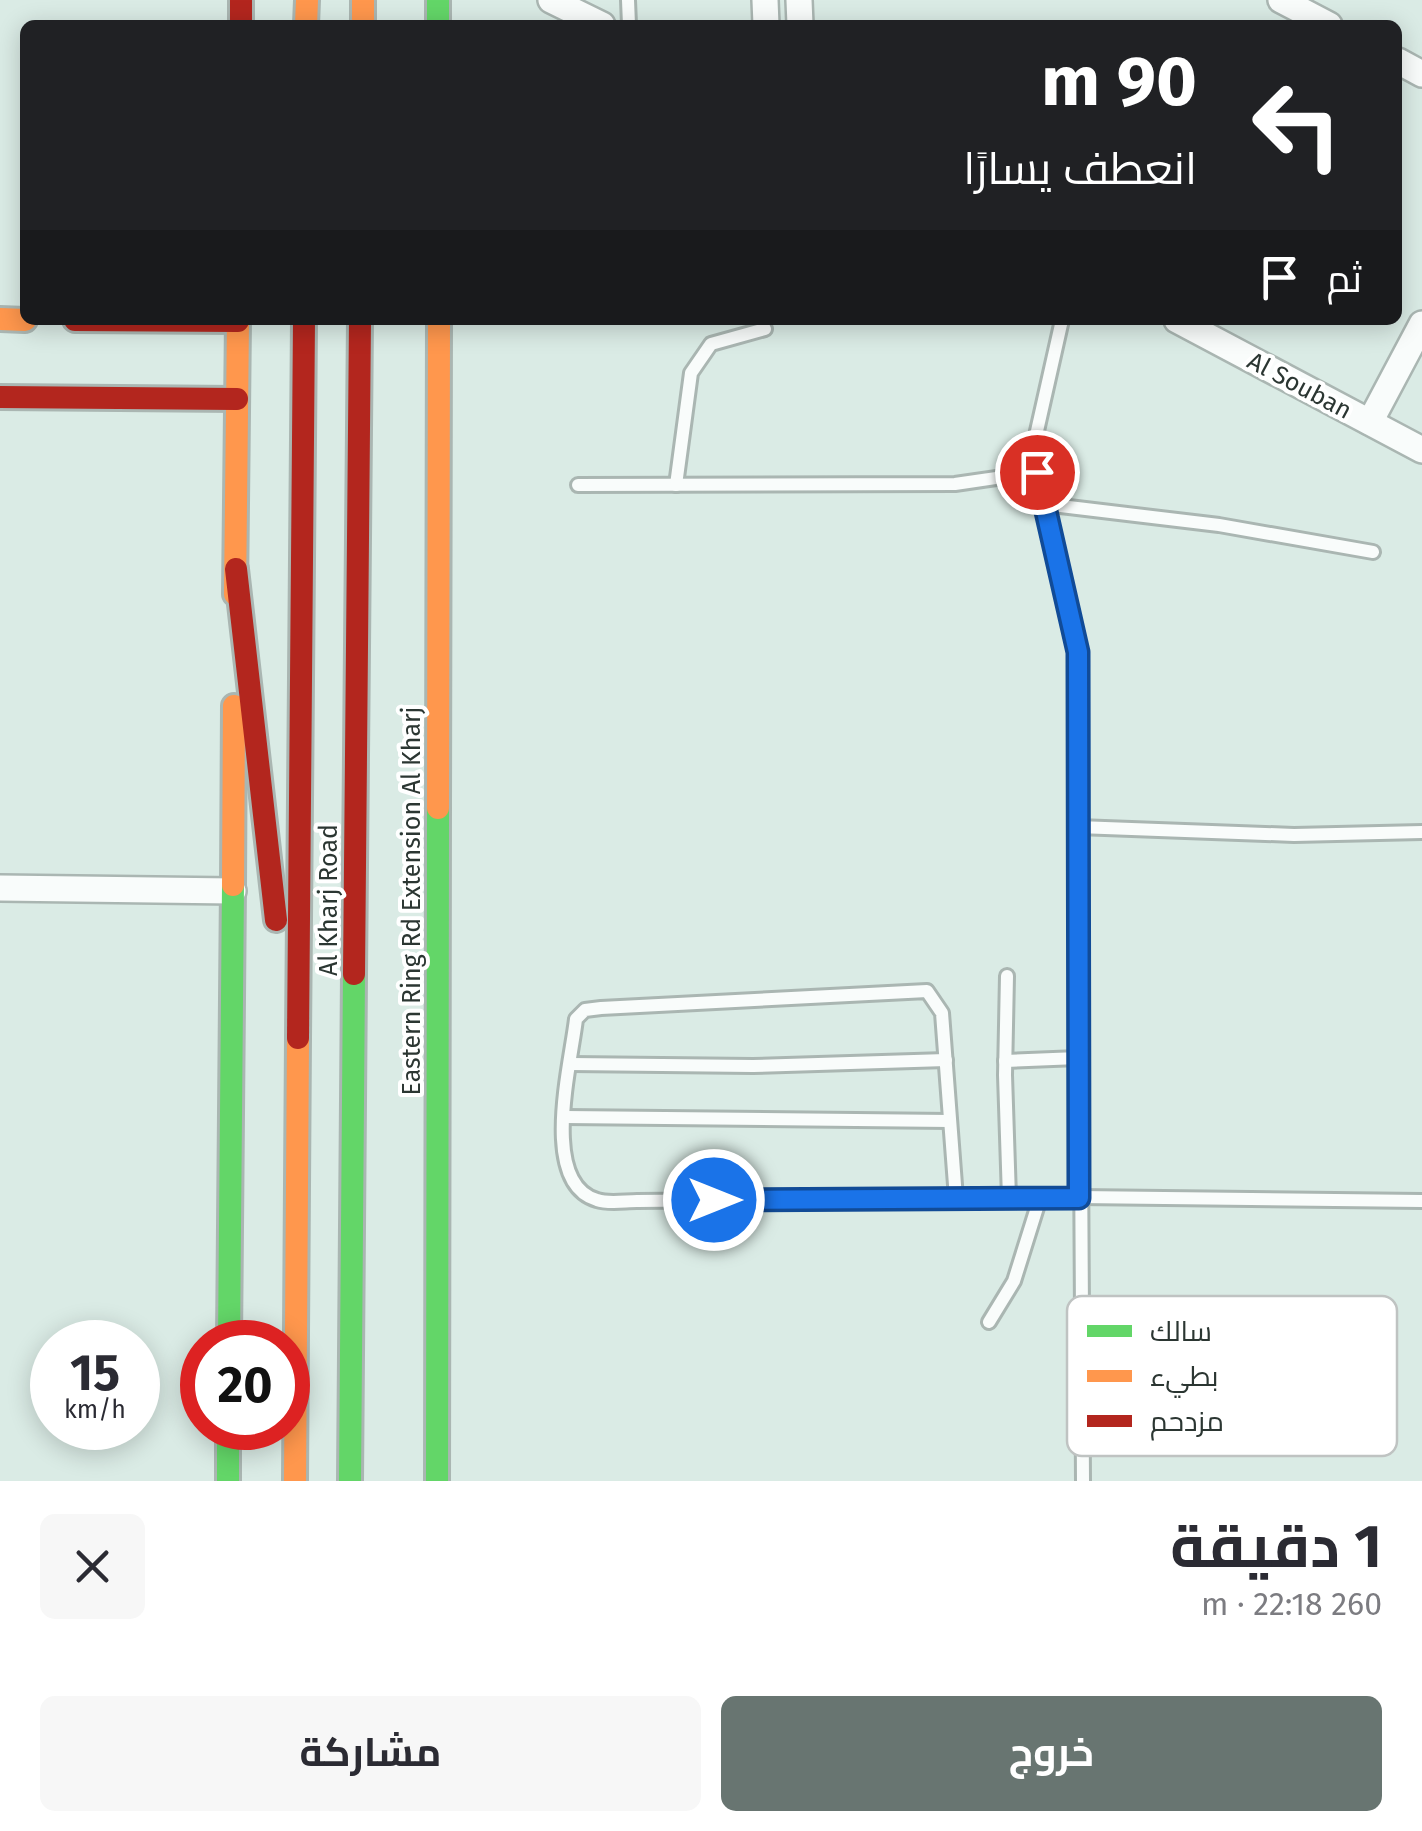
<!DOCTYPE html>
<html lang="ar">
<head>
<meta charset="utf-8">
<style>
	body { margin:0; font-family:"Fira Sans",Cairo,sans-serif; background:#f7f7f7; color:#2b2b33; direction:rtl; height:100vh; display:flex; flex-direction:column; font-size:38px; white-space:nowrap }
	* { box-sizing:border-box; margin:0 }
	p { font-size:32px; color:#7c7c81 }
	.icon { flex:none; width:55px; height:55px; fill:none; stroke:currentColor; stroke-width:2; stroke-linecap:round; stroke-linejoin:round }
	.map { position:relative; height:1481px; overflow:hidden; direction:ltr }
	.details { display:flex; flex-direction:column; background:#fff; flex:1 }
	.details>* { flex:none }
	.banner { position:absolute; left:20px; top:20px; width:1382px; height:305px; border-radius:15px; box-shadow:0 5px 25px #0003; direction:rtl; background:#202124; color:#fff; overflow:hidden }
	.speed { position:absolute; left:30px; top:1320px; display:flex; gap:20px; font-size:50px; font-weight:700; text-align:center }
	.speed>* { display:grid; place-content:center; width:130px; height:130px; border-radius:50%; background:#fff; box-shadow:0 5px 25px #0003; line-height:1 }
	.speed small { font-size:25px; font-weight:400 }
	.speed .limit { border:15px solid #d22; background:#fff; color:#111 }
	.pin { position:absolute; display:grid; place-items:center; width:85px; height:85px; color:#fff; margin:-42px; border:5px solid #fff; border-radius:50%; box-shadow:0 2px 10px #0007 }
	.me { position:absolute; width:110px; margin:-55px; rotate:90deg; stroke-linejoin:round; filter:drop-shadow(0 0 8px #0008) }
	.turn { display:flex; align-items:center; gap:35px; height:210px; padding:0 40px; font-size:45px }
	.turn .icon { width:130px; height:130px; stroke-width:2.5 }
	.turn b { display:block; font-size:70px; line-height:85px }
	.then { display:flex; align-items:center; height:95px; padding:0 40px; background:#0003; gap:20px; font-size:38px }
	.round { display:grid; place-items:center; flex:none; width:105px; height:105px; border-radius:15px; background:#f7f7f7 }
	.overview { display:flex; align-items:center; justify-content:space-between; height:170px; padding:0 40px }
	h1 { font-size:60px; font-weight:700; line-height:75px }
	.action { display:flex; gap:20px; margin-top:auto; padding:20px 40px }
	.action a { flex:1; height:115px; border-radius:15px; background:#687571; color:#fff; font-size:40px; font-weight:700; line-height:115px; text-align:center }
	.action a+a { background:#f7f7f7; color:#2b2b33 }
	.map>svg:first-child { display:block }
</style>
</head>
<body>
<div class="map">
<svg width="1422" height="1481" viewBox="0 0 1422 1481">
	<rect width="100%" height="100%" fill="#daebe5"/>
	<g fill="none" stroke-linecap="round" stroke-linejoin="round">
		<defs>
			<g id="lane">
				<path d="M 628,0 L 629,25"/>
				<path d="M 1062,320 L 1037,431 L 1037,472 L 1078,652 L 1083,1481"/>
				<path d="M 578,485 L 955,484 L 1037,472"/>
				<path d="M 676,485 L 691,373 L 711,344 L 765,329"/>
				<path d="M 1044,504 L 1219,525 L 1373,552"/>
				<path d="M 1078,827 L 1294,835 L 1422,832"/>
				<path d="M 1007,976 L 1005,1075 L 1009,1198"/>
				<path d="M 1005,1061 L 1078,1058"/>
				<path d="M 571,1064 L 753,1066 L 946,1060"/>
				<path d="M 565,1117 L 950,1121"/>
				<path d="M 956,1198 L 942,1013 L 927,991 L 601,1008 L 585,1010 L 576,1019 C 571,1064 539,1183 597,1200 C 608,1204 625,1201 637,1201 L 1079,1197 L 1422,1201"/>
				<path d="M 989,1322 L 1014,1281 L 1040,1198"/>
			</g>
			<g id="street">
				<path d="M 551,0 L 602,25"/>
				<path d="M 765,0 L 766,25"/>
				<path d="M 799,0 L 800,25"/>
				<path d="M 1281,0 L 1329,25"/>
				<path d="M 1398,61 L 1422,74"/>
				<path d="M 1177,320 L 1422,450"/>
				<path d="M 1370,422 L 1422,324"/>
				<path d="M 0,888 L 233,891"/>
			</g>
			<g id="fast">
				<path d="M 438,0 L 438,25"/>
				<path d="M 229,1342 L 233,885"/>
				<path d="M 228,1428 L 228,1481"/>
				<path d="M 350,1481 L 354,974"/>
				<path d="M 437,1481 L 438,808"/>
			</g>
			<g id="slow">
				<path d="M 363,0 L 363,25"/>
				<path d="M 306,25 L 307,0"/>
				<path d="M 0,319 L 25,320"/>
				<path d="M 235,594 L 238,320"/>
				<path d="M 438,808 L 439,320"/>
				<path d="M 233,885 L 234,706"/>
				<path d="M 295,1481 L 298,1038"/>
			</g>
			<g id="jam">
				<path d="M 241,0 L 241,25"/>
				<path d="M 75,320 L 238,321"/>
				<path d="M 0,397 L 237,399"/>
				<path d="M 236,569 L 276,920"/>
				<path d="M 354,974 L 360,320"/>
				<path d="M 298,1038 L 304,320"/>
			</g>
		</defs>
		<use href="#lane" stroke="#aab6b2" stroke-width="18"/>
		<use href="#street" stroke="#aab6b2" stroke-width="30"/>
		<use href="#fast" stroke="#aab6b2" stroke-width="28"/>
		<use href="#slow" stroke="#aab6b2" stroke-width="28"/>
		<use href="#jam" stroke="#aab6b2" stroke-width="28"/>
		<use href="#lane" stroke="#f9fcfb" stroke-width="12"/>
		<use href="#street" stroke="#f9fcfb" stroke-width="25"/>
		<use href="#fast" stroke="#63d668" stroke-width="22"/>
		<use href="#slow" stroke="#ff974d" stroke-width="22"/>
		<use href="#jam" stroke="#b3261e" stroke-width="22"/>
	</g>
	<g fill="none" stroke-linecap="round" stroke-linejoin="round">
		<defs>
			<path id="route" d="M 714,1200 L 1079,1198 L 1078,652 L 1037,472"/>
		</defs>
		<use href="#route" stroke="#114b97" stroke-width="25"/>
		<use href="#route" stroke="#1a73e8" stroke-width="18"/>
	</g>
	<g text-anchor="middle" stroke-width="8" stroke-linejoin="round" paint-order="stroke">
		<g font-size="25" fill="#2b3632" stroke="#fff">
			<text transform="translate(1300 385) rotate(28)" y="9">Al Souban</text>
			<text transform="translate(328 900) rotate(-90)" y="9">Al Kharj Road</text>
			<text transform="translate(411 901) rotate(-90)" y="9">Eastern Ring Rd Extension Al Kharj</text>
		</g>
	</g>
	<rect x="1067" y="1296" width="330" height="160" rx="15" fill="#fff" stroke="#bfc3c2" stroke-width="2.5"/>
	<rect x="1087" y="1325" width="45" height="12" fill="#63d668"/>
	<rect x="1087" y="1370" width="45" height="12" fill="#ff974d"/>
	<rect x="1087" y="1415" width="45" height="12" fill="#b3261e"/>
	<g font-size="28" fill="#2b3632">
		<text x="1150" y="1341">سالك</text>
		<text x="1150" y="1386">بطيء</text>
		<text x="1150" y="1431">مزدحم</text>
	</g>
</svg>
<div class="speed"><div>15<small>km/h</small></div><div class="limit">20</div></div>
<div class="pin" style="left:1037px;top:472px;background:#d93025"><svg class="icon" aria-label="arrive" viewBox="0 0 24 24"><path d="M6 21V4h12l-3 4 3 4H6"/></svg></div>
<svg class="me" style="left:714px;top:1200px" viewBox="-20 -20 40 40"><circle r="17" fill="#1a73e8" stroke="#fff" stroke-width="3"/><path d="M0-11L8 9 0 5-8 9z" fill="#fff"/></svg>
<div class="banner">
<div class="turn"><svg class="icon" aria-label="left" viewBox="0 0 24 24"><path d="M17 20v-9H6M10 6l-5 5 5 5"/></svg><div><b>90 m</b>انعطف يسارًا</div></div>
<div class="then">ثم<svg class="icon" aria-label="arrive" viewBox="0 0 24 24"><path d="M6 21V4h12l-3 4 3 4H6"/></svg></div>
</div>
</div>
<section class="details">
<div class="overview"><div><h1>1 دقيقة</h1><p>260 m · 22:18</p></div><a class="round"><svg class="icon" aria-label="close" viewBox="0 0 24 24"><path d="M6 6l12 12M18 6L6 18"/></svg></a></div>
<div class="action"><a>خروج</a><a>مشاركة</a></div>
</section>
</body>
</html>
